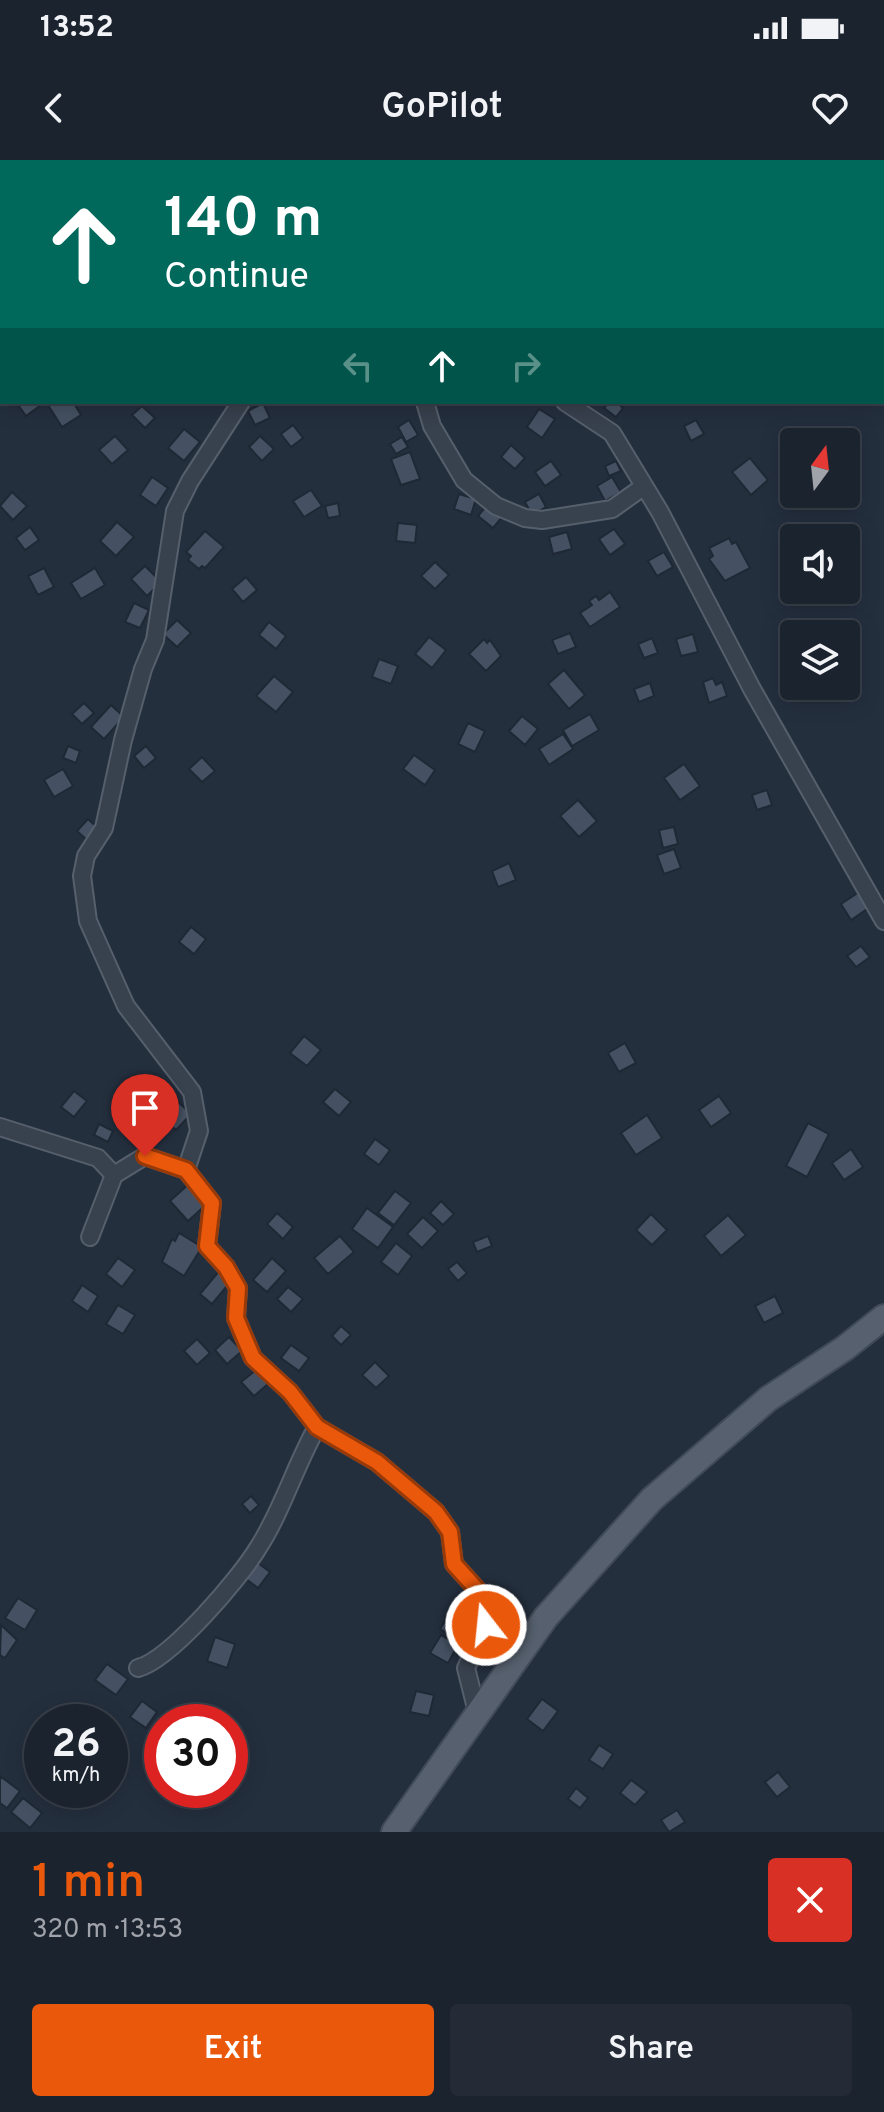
<!DOCTYPE html>
<html lang="en">
<head>
<meta charset="utf-8">
<style>
	body { margin:0; font-family:Overpass,sans-serif; background:#242b36; color:#f1f3f6; height:100vh; display:flex; flex-direction:column; font-size:30px; white-space:nowrap }
	* { box-sizing:border-box; margin:0 }
	p { font-size:26px; color:#a0a4aa }
	.icon { flex:none; width:44px; height:44px; fill:none; stroke:currentColor; stroke-width:2; stroke-linecap:round; stroke-linejoin:round }
	.map { position:relative; height:1672px; overflow:hidden }
	.details { display:flex; flex-direction:column; background:#1b232e; flex:1 }
	.details>* { flex:none }
	.top-card { position:absolute; left:0px; top:0px; width:884px; height:244px; box-shadow:0 4px 20px #0003,0 0 0 2px #39404a; background:#00695c; color:#fff; overflow:hidden }
	.needle { width:52px; rotate:15deg }
	.controls { position:absolute; left:780px; top:268px; display:grid; gap:16px }
	.controls a { display:grid; place-items:center; width:80px; height:80px; border-radius:8px; background:#1b232e; box-shadow:0 4px 20px #0003,0 0 0 2px #39404a; font-size:40px }
	.speed { position:absolute; left:24px; top:1544px; display:flex; gap:16px; font-size:40px; font-weight:700; text-align:center }
	.speed>* { display:grid; place-content:center; width:104px; height:104px; border-radius:50%; background:#1b232e; box-shadow:0 4px 20px #0003,0 0 0 2px #39404a; line-height:1 }
	.speed small { font-size:20px; font-weight:400 }
	.speed .limit { border:12px solid #d22; background:#fff; color:#111 }
	.pin { position:absolute; display:grid; place-items:center; width:68px; height:68px; color:#fff; margin:-82px -34px; border-radius:50% 50% 50% 0; rotate:-45deg; box-shadow:0 0 8px #0007 }
	.pin .icon { rotate:45deg }
	.me { position:absolute; width:88px; margin:-44px; rotate:344deg; stroke-linejoin:round; filter:drop-shadow(0 0 6px #0008) }
	.turn { display:flex; align-items:center; gap:28px; height:168px; padding:0 32px; font-size:36px }
	.turn .icon { width:104px; height:104px; stroke-width:2.5 }
	.turn b { display:block; font-size:56px; line-height:68px }
	.lanes { display:flex; align-items:center; height:76px; padding:0 32px; background:#0003; justify-content:center; gap:40px; direction:ltr }
	.lanes .off { opacity:.35 }
	.round { display:grid; place-items:center; flex:none; width:84px; height:84px; border-radius:8px; background:#242b36 }
	.head { display:flex; align-items:center; justify-content:space-between; height:136px; padding:0 32px }
	h1 { font-size:48px; font-weight:600; line-height:60px; color:#ea580c }
	.cta { display:flex; gap:16px; margin-top:auto; padding:16px 32px }
	.cta a { flex:1; height:92px; border-radius:8px; background:#ea580c; color:#fff; font-size:32px; font-weight:600; line-height:92px; text-align:center }
	.cta a+a { background:#242b36; color:#f1f3f6 }
	.status { display:flex; justify-content:space-between; align-items:center; height:56px; padding:0 40px; background:#1b232e; direction:ltr }
	.status svg { height:22px; fill:currentColor }
	header { display:flex; justify-content:space-between; align-items:center; height:104px; padding:0 32px; background:#1b232e; font-size:36px; font-weight:600 }
	.map>svg:first-child { display:block }
</style>
</head>
<body>
<div class="status"><b>13:52</b><svg viewBox="0 0 49 12"><path d="M0 12V9h3v3zM5 12V6h3v6zM10 12V3h3v9zM15 12V0h3v12zM26 1h20v11H26zM47 4h2v5h-2z"/></svg></div>
<header><svg class="icon" aria-label="back" viewBox="0 0 24 24"><path d="M15 5l-7 7 7 7"/></svg>GoPilot<svg class="icon" aria-label="heart" viewBox="0 0 24 24"><path d="M12 20l-8-8c-3-5 5-10 8-4 3-6 11-1 8 4z"/></svg></header>
<div class="map">
<svg width="884" height="1672" viewBox="0 0 884 1672">
	<rect width="100%" height="100%" fill="#242f3e"/>
	<g fill="#455162" stroke="#1f2835" stroke-width="2">
		<path d="M 16,242 L 45,242 L 26,256 Z"/>
		<path d="M 53,242 L 73,242 L 81,255 L 62,267 L 48,245 Z"/>
		<path d="M 609,242 L 616,242 L 623,248 L 616,257 L 604,248 Z"/>
		<path d="M 263,243 L 270,258 L 255,265 L 248,251 Z"/>
		<path d="M 142,246 L 155,258 L 145,268 L 132,255 Z"/>
		<path d="M 539,249 L 555,259 L 542,278 L 527,267 Z"/>
		<path d="M 409,260 L 418,275 L 406,282 L 398,267 Z"/>
		<path d="M 696,260 L 704,274 L 691,281 L 684,266 Z"/>
		<path d="M 293,265 L 303,278 L 291,287 L 281,274 Z"/>
		<path d="M 184,269 L 200,282 L 184,301 L 168,288 Z"/>
		<path d="M 115,276 L 128,290 L 112,304 L 99,290 Z"/>
		<path d="M 260,276 L 274,289 L 262,301 L 249,287 Z"/>
		<path d="M 402,277 L 408,287 L 396,294 L 390,284 Z"/>
		<path d="M 511,285 L 525,298 L 515,309 L 501,297 Z"/>
		<path d="M 410,292 L 420,319 L 401,325 L 391,299 Z"/>
		<path d="M 750,298 L 768,320 L 751,335 L 732,312 Z"/>
		<path d="M 551,301 L 561,315 L 545,326 L 535,312 Z"/>
		<path d="M 616,301 L 621,311 L 609,316 L 605,306 Z"/>
		<path d="M 152,317 L 168,328 L 156,346 L 140,335 Z"/>
		<path d="M 612,317 L 621,332 L 605,341 L 597,326 Z"/>
		<path d="M 311,330 L 322,346 L 304,357 L 293,341 Z"/>
		<path d="M 12,332 L 27,346 L 13,360 L 0,346 Z"/>
		<path d="M 459,334 L 476,339 L 471,355 L 454,349 Z"/>
		<path d="M 539,334 L 546,347 L 532,355 L 525,342 Z"/>
		<path d="M 338,343 L 340,356 L 328,358 L 325,346 Z"/>
		<path d="M 488,344 L 503,356 L 493,368 L 478,356 Z"/>
		<path d="M 117,362 L 134,377 L 116,396 L 100,381 Z"/>
		<path d="M 398,363 L 417,365 L 415,383 L 396,381 Z"/>
		<path d="M 30,367 L 39,380 L 25,390 L 16,378 Z"/>
		<path d="M 614,369 L 625,384 L 610,395 L 599,379 Z"/>
		<path d="M 205,371 L 224,387 L 205,408 L 202,406 L 199,409 L 188,400 L 191,396 L 186,392 Z"/>
		<path d="M 567,372 L 572,389 L 553,394 L 549,377 Z"/>
		<path d="M 729,378 L 732,384 L 736,382 L 750,408 L 725,421 L 709,399 L 713,396 L 709,388 Z"/>
		<path d="M 664,392 L 673,407 L 657,416 L 648,401 Z"/>
		<path d="M 435,402 L 449,415 L 435,429 L 421,416 Z"/>
		<path d="M 145,406 L 161,422 L 147,436 L 131,419 Z"/>
		<path d="M 44,408 L 54,427 L 38,435 L 28,416 Z"/>
		<path d="M 95,408 L 105,425 L 81,439 L 71,423 Z"/>
		<path d="M 246,417 L 257,430 L 243,442 L 232,429 Z"/>
		<path d="M 610,432 L 620,447 L 590,467 L 580,453 L 592,445 L 589,441 L 596,436 L 599,440 Z"/>
		<path d="M 134,443 L 149,450 L 140,468 L 125,462 Z"/>
		<path d="M 177,460 L 191,473 L 177,487 L 163,474 Z"/>
		<path d="M 269,462 L 286,476 L 276,489 L 259,475 Z"/>
		<path d="M 570,473 L 576,487 L 558,494 L 552,480 Z"/>
		<path d="M 693,474 L 698,492 L 681,496 L 676,479 Z"/>
		<path d="M 429,477 L 446,490 L 432,508 L 415,494 Z"/>
		<path d="M 652,478 L 658,493 L 644,498 L 638,484 Z"/>
		<path d="M 484,479 L 487,483 L 490,480 L 501,496 L 486,511 L 469,494 Z"/>
		<path d="M 379,499 L 398,506 L 391,524 L 372,517 Z"/>
		<path d="M 564,510 L 585,535 L 569,549 L 548,524 Z"/>
		<path d="M 274,516 L 293,532 L 276,552 L 256,536 Z"/>
		<path d="M 713,518 L 716,525 L 722,522 L 727,536 L 709,543 L 703,522 Z"/>
		<path d="M 650,523 L 654,536 L 639,542 L 634,529 Z"/>
		<path d="M 84,543 L 94,553 L 82,564 L 72,554 Z"/>
		<path d="M 111,545 L 124,557 L 104,579 L 91,567 Z"/>
		<path d="M 590,554 L 599,570 L 572,586 L 563,570 Z"/>
		<path d="M 522,556 L 538,569 L 525,585 L 509,571 Z"/>
		<path d="M 468,563 L 485,571 L 475,592 L 458,584 Z"/>
		<path d="M 563,574 L 573,589 L 549,605 L 539,589 Z"/>
		<path d="M 68,586 L 80,591 L 76,603 L 63,598 Z"/>
		<path d="M 146,586 L 156,598 L 144,608 L 134,596 Z"/>
		<path d="M 414,595 L 435,610 L 425,625 L 403,609 Z"/>
		<path d="M 202,597 L 215,611 L 202,622 L 189,609 Z"/>
		<path d="M 684,604 L 700,626 L 680,640 L 664,618 Z"/>
		<path d="M 63,609 L 73,626 L 54,637 L 44,620 Z"/>
		<path d="M 767,630 L 772,645 L 757,650 L 752,635 Z"/>
		<path d="M 578,640 L 597,661 L 579,677 L 560,656 Z"/>
		<path d="M 88,659 L 99,669 L 88,681 L 77,671 Z"/>
		<path d="M 674,667 L 678,684 L 663,688 L 659,670 Z"/>
		<path d="M 674,689 L 681,708 L 664,714 L 657,695 Z"/>
		<path d="M 509,703 L 516,720 L 498,727 L 492,711 Z"/>
		<path d="M 859,732 L 870,747 L 851,760 L 841,744 Z"/>
		<path d="M 191,767 L 206,779 L 194,794 L 179,782 Z"/>
		<path d="M 861,786 L 870,797 L 856,807 L 847,796 Z"/>
		<path d="M 304,876 L 321,890 L 307,906 L 290,893 Z"/>
		<path d="M 625,883 L 636,903 L 619,912 L 608,893 Z"/>
		<path d="M 157,922 L 166,931 L 156,941 L 147,932 Z"/>
		<path d="M 335,929 L 351,942 L 339,956 L 323,942 Z"/>
		<path d="M 74,931 L 87,941 L 74,957 L 61,947 Z"/>
		<path d="M 719,936 L 731,953 L 711,967 L 699,950 Z"/>
		<path d="M 169,938 L 172,941 L 174,938 L 191,954 L 176,970 L 159,955 L 165,949 L 161,946 Z"/>
		<path d="M 647,955 L 662,978 L 636,995 L 621,973 Z"/>
		<path d="M 160,957 L 171,968 L 159,980 L 148,968 Z"/>
		<path d="M 808,963 L 829,974 L 807,1017 L 786,1006 Z"/>
		<path d="M 99,964 L 113,971 L 108,982 L 94,975 Z"/>
		<path d="M 375,979 L 390,990 L 379,1005 L 364,994 Z"/>
		<path d="M 851,989 L 863,1007 L 844,1020 L 832,1003 Z"/>
		<path d="M 191,1022 L 209,1042 L 188,1061 L 170,1041 Z"/>
		<path d="M 395,1031 L 411,1043 L 394,1065 L 378,1053 Z"/>
		<path d="M 441,1041 L 454,1054 L 443,1065 L 430,1053 Z"/>
		<path d="M 367,1048 L 393,1067 L 378,1088 L 352,1069 Z"/>
		<path d="M 277,1053 L 293,1067 L 283,1079 L 267,1064 Z"/>
		<path d="M 651,1054 L 667,1070 L 652,1085 L 636,1070 Z"/>
		<path d="M 728,1055 L 746,1075 L 721,1096 L 704,1076 Z"/>
		<path d="M 423,1057 L 438,1071 L 422,1088 L 407,1074 Z"/>
		<path d="M 179,1073 L 202,1087 L 184,1116 L 162,1102 L 172,1079 L 175,1081 Z"/>
		<path d="M 340,1076 L 354,1092 L 328,1114 L 314,1098 Z"/>
		<path d="M 488,1076 L 492,1086 L 477,1092 L 473,1082 Z"/>
		<path d="M 396,1083 L 412,1096 L 398,1115 L 381,1102 Z"/>
		<path d="M 118,1098 L 135,1110 L 122,1127 L 106,1114 Z"/>
		<path d="M 272,1098 L 286,1111 L 267,1132 L 253,1120 Z"/>
		<path d="M 457,1102 L 467,1113 L 458,1121 L 448,1109 Z"/>
		<path d="M 220,1110 L 232,1120 L 212,1144 L 200,1134 Z"/>
		<path d="M 82,1125 L 98,1136 L 88,1152 L 72,1141 Z"/>
		<path d="M 288,1127 L 303,1139 L 291,1152 L 277,1139 Z"/>
		<path d="M 775,1136 L 783,1153 L 764,1163 L 755,1146 Z"/>
		<path d="M 118,1145 L 135,1155 L 123,1174 L 106,1164 Z"/>
		<path d="M 341,1166 L 351,1175 L 341,1185 L 332,1176 Z"/>
		<path d="M 229,1177 L 242,1191 L 227,1204 L 215,1190 Z"/>
		<path d="M 197,1179 L 210,1193 L 197,1205 L 184,1191 Z"/>
		<path d="M 291,1185 L 309,1198 L 299,1211 L 281,1198 Z"/>
		<path d="M 375,1202 L 389,1216 L 376,1228 L 362,1215 Z"/>
		<path d="M 256,1210 L 268,1224 L 254,1236 L 241,1222 Z"/>
		<path d="M 251,1336 L 259,1345 L 250,1353 L 242,1344 Z"/>
		<path d="M 254,1400 L 270,1412 L 258,1428 L 242,1416 Z"/>
		<path d="M 467,1435 L 485,1448 L 476,1459 L 459,1446 Z"/>
		<path d="M 18,1438 L 37,1450 L 25,1470 L 5,1458 Z"/>
		<path d="M 448,1456 L 469,1469 L 461,1482 L 440,1469 Z"/>
		<path d="M 1,1465 L 17,1480 L 5,1498 L 0,1495 Z"/>
		<path d="M 441,1475 L 458,1485 L 448,1503 L 430,1493 Z"/>
		<path d="M 215,1477 L 235,1484 L 227,1508 L 207,1501 Z"/>
		<path d="M 107,1504 L 128,1519 L 116,1535 L 95,1520 Z"/>
		<path d="M 416,1531 L 434,1535 L 429,1556 L 410,1552 Z"/>
		<path d="M 542,1539 L 558,1551 L 543,1571 L 527,1559 Z"/>
		<path d="M 142,1541 L 157,1552 L 146,1568 L 130,1557 Z"/>
		<path d="M 110,1567 L 122,1576 L 110,1594 Z"/>
		<path d="M 39,1577 L 42,1581 L 42,1613 L 23,1594 Z"/>
		<path d="M 599,1585 L 613,1594 L 603,1609 L 589,1600 Z"/>
		<path d="M 778,1612 L 790,1627 L 777,1637 L 765,1622 Z"/>
		<path d="M 0,1616 L 20,1631 L 7,1648 L 0,1643 Z"/>
		<path d="M 631,1620 L 647,1632 L 635,1645 L 620,1633 Z"/>
		<path d="M 576,1628 L 588,1638 L 580,1648 L 568,1639 Z"/>
		<path d="M 23,1638 L 42,1653 L 30,1668 L 11,1652 Z"/>
		<path d="M 677,1650 L 685,1662 L 669,1672 L 661,1660 Z"/>
	</g>
	<g fill="none" stroke-linecap="round" stroke-linejoin="round">
		<defs>
			<g id="minor">
				<path d="M 241,242 L 190,321 L 175,351 L 155,480 L 143,509 L 123,580 L 104,668 L 86,696 L 82,716 L 88,761 L 126,846 L 192,932 L 199,971 L 186,1010 L 212,1043 L 207,1086 L 226,1107 L 238,1128 L 236,1158 L 253,1198 L 290,1232 L 317,1267 L 377,1302 L 436,1352 L 450,1372 L 454,1404 L 490,1444 L 486,1465 L 466,1508 L 477,1552"/>
				<path d="M 425,242 L 432,266 L 464,320 L 496,346 L 525,358 L 542,360 L 612,349 L 643,327"/>
				<path d="M 565,242 L 612,273 L 660,352 L 752,529 L 884,761"/>
				<path d="M 0,967 L 98,998 L 114,1015"/>
				<path d="M 90,1077 L 114,1015 L 145,996 L 186,1010"/>
				<path d="M 138,1508 C 170,1500 240,1418 258,1388 C 282,1351 295,1306 317,1267"/>
			</g>
			<path id="primary" d="M 394,1672 L 546,1457 L 652,1339 L 768,1239 L 845,1188 L 884,1157"/>
		</defs>
		<use href="#minor" stroke="#565f6c" stroke-width="20"/>
		<use href="#primary" stroke="#414a57" stroke-width="28"/>
		<use href="#minor" stroke="#38414e" stroke-width="16"/>
		<use href="#primary" stroke="#56606e" stroke-width="24"/>
	</g>
	<g fill="none" stroke-linecap="round" stroke-linejoin="round">
		<defs>
			<path id="route" d="M 145,996 L 186,1010 L 212,1043 L 207,1086 L 226,1107 L 238,1128 L 236,1158 L 253,1198 L 290,1232 L 317,1267 L 377,1302 L 436,1352 L 450,1372 L 454,1404 L 490,1444 L 486,1465"/>
		</defs>
		<use href="#route" stroke="#983908" stroke-width="20"/>
		<use href="#route" stroke="#ea580c" stroke-width="14"/>
	</g>
</svg>
<div class="controls">
<a><svg class="needle" viewBox="-14 -14 28 28"><path d="M0-13l5 13h-10z" fill="#e53935"/><path d="M0 13l5-13h-10z" fill="#a0a4aa"/></svg></a>
<a><svg class="icon" aria-label="sound" viewBox="0 0 24 24"><path d="M4 9h4l5-4v14l-5-4H4zM17 9q2 3 0 6"/></svg></a>
<a><svg class="icon" aria-label="layers" viewBox="0 0 24 24"><path d="M12 4l9 5-9 5-9-5zM3 14l9 5 9-5"/></svg></a>
</div>
<div class="speed"><div>26<small>km/h</small></div><div class="limit">30</div></div>
<div class="pin" style="left:145px;top:996px;background:#d93025"><svg class="icon" aria-label="arrive" viewBox="0 0 24 24"><path d="M6 21V4h12l-3 4 3 4H6"/></svg></div>
<svg class="me" style="left:486px;top:1465px" viewBox="-20 -20 40 40"><circle r="17" fill="#ea580c" stroke="#fff" stroke-width="3"/><path d="M0-11L8 9 0 5-8 9z" fill="#fff"/></svg>
<div class="top-card">
<div class="turn"><svg class="icon" aria-label="ahead" viewBox="0 0 24 24"><path d="M12 20V5M6 11l6-6 6 6"/></svg><div><b>140 m</b>Continue</div></div>
<div class="lanes"><svg class="icon off" aria-label="left" viewBox="0 0 24 24"><path d="M17 20v-9H6M10 6l-5 5 5 5"/></svg><svg class="icon" aria-label="ahead" viewBox="0 0 24 24"><path d="M12 20V5M6 11l6-6 6 6"/></svg><svg class="icon off" aria-label="right" viewBox="0 0 24 24"><path d="M7 20v-9h11M14 6l5 5-5 5"/></svg></div>
</div>
</div>
<section class="details">
<div class="head"><div><h1>1 min</h1><p>320 m · 13:53</p></div><a class="round" style="background:#d93025;color:#fff"><svg class="icon" aria-label="close" viewBox="0 0 24 24"><path d="M6 6l12 12M18 6L6 18"/></svg></a></div>
<div class="cta"><a>Exit</a><a>Share</a></div>
</section>
</body>
</html>
